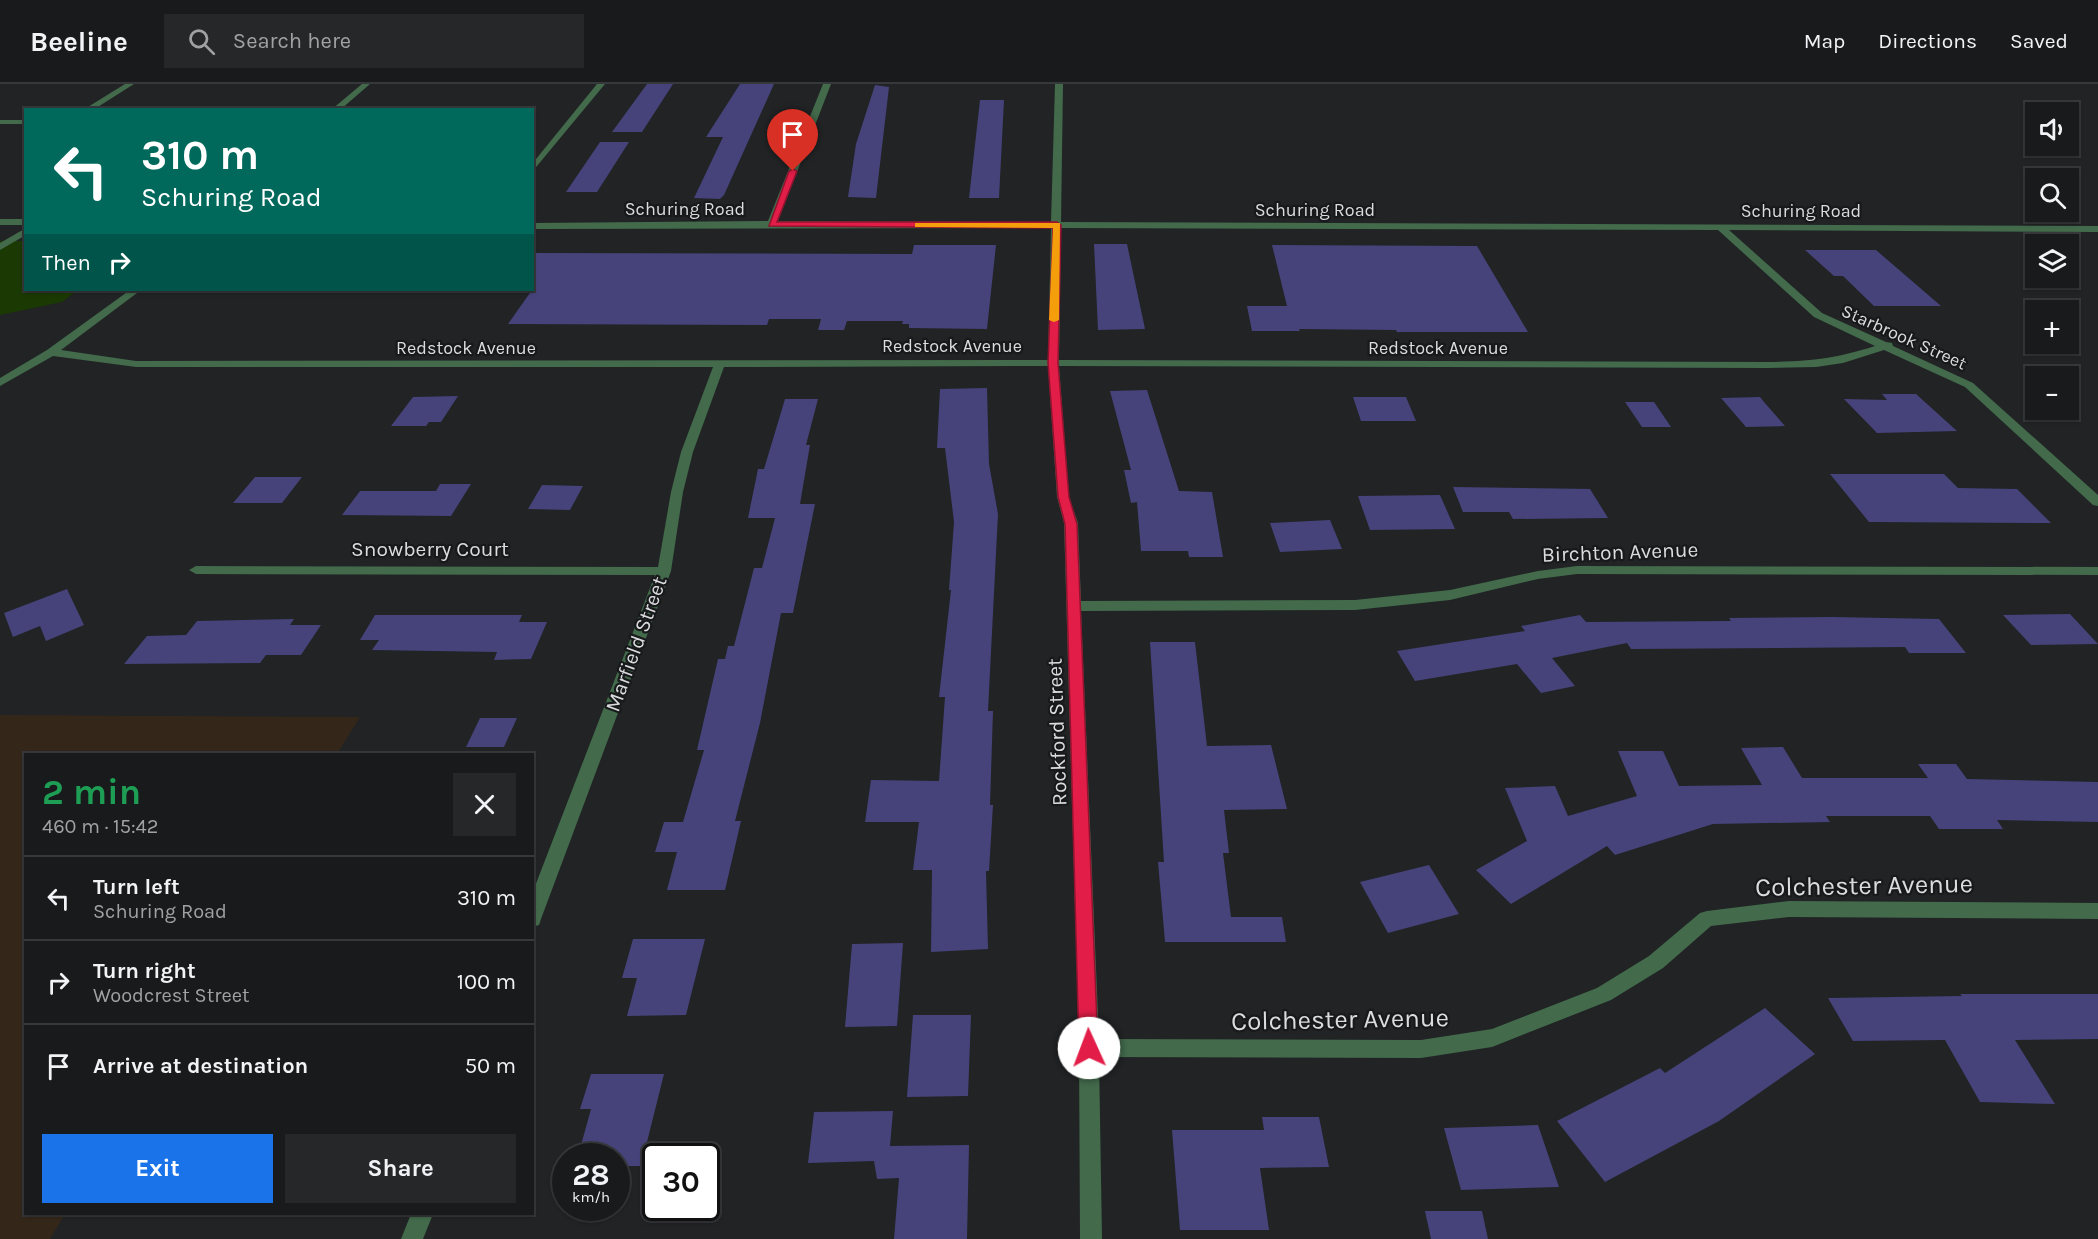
<!DOCTYPE html>
<html lang="en">
<head>
<meta charset="utf-8">
<style>
	body { margin:0; font-family:Karla,sans-serif; background:#262729; color:#f1f3f6; height:100vh; display:flex; flex-direction:column; font-size:22px; white-space:nowrap }
	* { box-sizing:border-box; margin:0 }
	p { font-size:20px; color:#9fa1a3 }
	.icon { flex:none; width:33px; height:33px; fill:none; stroke:currentColor; stroke-width:2; stroke-linecap:round; stroke-linejoin:round }
	.map { position:relative; flex:1; overflow:hidden }
	.panel { position:absolute; left:24px; top:669px; width:510px; height:462px; display:flex; flex-direction:column; background:#191a1c; border-radius:0px; box-shadow:0 2px 4px #0004,0 0 0 2px #37383b }
	.panel>* { flex:none }
	.guide { position:absolute; left:24px; top:24px; width:510px; height:183px; border-radius:0px; box-shadow:0 2px 4px #0004,0 0 0 2px #37383b; background:#00695c; color:#fff; overflow:hidden }
	.controls { position:absolute; left:2025px; top:18px; display:grid; gap:12px }
	.controls a { display:grid; place-items:center; width:54px; height:54px; border-radius:0px; background:#191a1c; box-shadow:0 2px 4px #0004,0 0 0 2px #37383b; font-size:30px }
	.speed { position:absolute; left:552px; top:1059px; display:flex; gap:12px; font-size:30px; font-weight:700; text-align:center }
	.speed>* { display:grid; place-content:center; width:78px; height:78px; border-radius:50%; background:#191a1c; box-shadow:0 2px 4px #0004,0 0 0 2px #37383b; line-height:1 }
	.speed small { font-size:15px; font-weight:400 }
	.speed .limit { border:3px solid #111; border-radius:9px; background:#fff; color:#111 }
	.pin { position:absolute; display:grid; place-items:center; width:51px; height:51px; color:#fff; margin:-62px -26px; border-radius:50% 50% 50% 0; rotate:-45deg; box-shadow:0 0 6px #0007 }
	.pin .icon { rotate:45deg }
	.me { position:absolute; width:66px; margin:-33px; rotate:358deg; stroke-linejoin:round; filter:drop-shadow(0 0 4px #0008) }
	.turn { display:flex; align-items:center; gap:21px; height:126px; padding:0 18px; font-size:27px }
	.turn .icon { width:78px; height:78px; stroke-width:2.5 }
	.turn b { display:block; font-size:42px; line-height:51px }
	.then { display:flex; align-items:center; height:57px; padding:0 18px; background:#0003; gap:12px; font-size:22px }
	.round { display:grid; place-items:center; flex:none; width:63px; height:63px; border-radius:0px; background:#262729 }
	.overview { display:flex; align-items:center; justify-content:space-between; height:102px; padding:0 18px }
	h1 { font-size:36px; font-weight:700; line-height:45px; color:#1e9e55 }
	.primary-button { display:flex; gap:12px; margin-top:auto; padding:12px 18px }
	.primary-button a { flex:1; height:69px; border-radius:0px; background:#1a73e8; color:#fff; font-size:24px; font-weight:700; line-height:69px; text-align:center }
	.primary-button a+a { background:#262729; color:#f1f3f6 }
	ul { padding:0; list-style:none }
	li { display:flex; align-items:center; gap:18px; height:84px; padding:0 18px; border-top:2px solid #37383b }
	li div { flex:1 }
	li b { display:block; font-size:22px }
	li em { font-style:normal }
	header { display:flex; align-items:center; gap:36px; box-sizing:border-box; height:84px; padding:0 30px; background:#191a1c; border-bottom:2px solid #37383b }
	header strong { font-size:28px }
	nav { display:flex; gap:33px; margin-inline-start:auto; font-size:21px }
	.search { width:420px; height:54px; background:#262729; display:flex; align-items:center; gap:15px; box-sizing:border-box; padding:0 21px; border-radius:0px; color:#9fa1a3; font-size:22px }
	.map>svg:first-child { display:block }
</style>
</head>
<body>
<header>
<strong>Beeline</strong>
<div class="search"><svg class="icon" aria-label="search" viewBox="0 0 24 24"><circle cx="10" cy="10" r="6"/><path d="M15 15l6 6"/></svg>Search here</div>
<nav><a>Map</a><a>Directions</a><a>Saved</a></nav>
</header>
<div class="map">
<svg width="2098" height="1155" viewBox="0 0 2098 1155">
	<rect width="100%" height="100%" fill="#212325"/>
	<path fill="#34271a" d="M 0,631 L 360,633 L 337,670 L 26,670 L 26,1130 L 65,1130 L 50,1155 L 0,1155 Z"/>
	<path fill="#1b3902" d="M 0,157 L 25,157 L 26,206 L 78,206 L 62,218 L 0,231 Z"/>
	<g fill="#454379">
		<path d="M 647,0 L 673,0 L 642,48 L 612,48 Z"/>
		<path d="M 740,0 L 774,0 L 724,111 L 720,115 L 694,114 L 723,53 L 706,53 Z"/>
		<path d="M 875,1 L 889,3 L 876,114 L 848,113 L 856,60 Z"/>
		<path d="M 980,16 L 1004,16 L 999,114 L 969,114 Z"/>
		<path d="M 600,58 L 629,58 L 597,108 L 566,108 Z"/>
		<path d="M 1094,160 L 1127,160 L 1145,245 L 1098,246 Z"/>
		<path d="M 914,161 L 996,161 L 987,245 L 909,244 L 909,240 L 902,240 L 903,237 L 847,237 L 844,246 L 818,246 L 821,235 L 769,235 L 767,241 L 508,240 L 532,206 L 532,169 L 912,170 Z"/>
		<path d="M 1272,161 L 1477,162 L 1528,248 L 1397,248 L 1396,246 L 1299,245 L 1300,247 L 1252,247 L 1247,222 L 1287,222 Z"/>
		<path d="M 1805,166 L 1876,166 L 1941,222 L 1874,222 L 1843,192 L 1834,192 Z"/>
		<path d="M 987,304 L 989,380 L 998,430 L 988,627 L 993,627 L 990,721 L 993,721 L 989,787 L 986,787 L 988,865 L 931,868 L 932,786 L 913,786 L 919,738 L 865,738 L 871,696 L 939,697 L 945,613 L 939,613 L 951,506 L 949,506 L 954,438 L 945,364 L 937,364 L 940,305 Z"/>
		<path d="M 1147,306 L 1179,407 L 1212,408 L 1223,473 L 1189,473 L 1188,467 L 1141,467 L 1137,418 L 1131,419 L 1124,386 L 1131,386 L 1110,307 Z"/>
		<path d="M 1882,310 L 1916,310 L 1957,347 L 1877,349 L 1844,315 L 1887,316 Z"/>
		<path d="M 458,312 L 441,338 L 429,338 L 426,342 L 391,342 L 413,313 Z"/>
		<path d="M 1353,313 L 1406,313 L 1416,337 L 1361,337 Z"/>
		<path d="M 1760,313 L 1764,318 L 1785,342 L 1746,343 L 1721,314 Z"/>
		<path d="M 785,315 L 818,315 L 806,361 L 810,361 L 800,420 L 815,420 L 793,529 L 781,529 L 760,639 L 735,737 L 741,737 L 725,806 L 667,806 L 677,768 L 655,768 L 664,738 L 683,738 L 704,666 L 697,666 L 718,575 L 725,575 L 728,562 L 734,562 L 754,484 L 762,484 L 775,434 L 748,434 L 758,385 L 764,385 Z"/>
		<path d="M 1625,318 L 1654,318 L 1671,343 L 1642,343 Z"/>
		<path d="M 1830,390 L 1944,390 L 1958,404 L 2017,405 L 2051,439 L 1869,438 Z"/>
		<path d="M 255,393 L 302,393 L 282,419 L 233,419 Z"/>
		<path d="M 440,400 L 471,400 L 451,432 L 342,431 L 360,407 L 436,407 Z"/>
		<path d="M 542,401 L 583,402 L 570,426 L 528,425 Z"/>
		<path d="M 1453,403 L 1590,405 L 1608,434 L 1513,435 L 1509,428 L 1463,428 Z"/>
		<path d="M 1440,411 L 1455,445 L 1370,446 L 1358,412 Z"/>
		<path d="M 1330,436 L 1342,465 L 1280,468 L 1270,439 Z"/>
		<path d="M 67,505 L 84,541 L 46,557 L 40,542 L 13,553 L 4,529 Z"/>
		<path d="M 2070,530 L 2098,560 L 2031,561 L 2003,531 Z"/>
		<path d="M 375,531 L 522,531 L 519,538 L 547,538 L 531,575 L 494,576 L 497,568 L 372,566 L 379,556 L 360,556 Z"/>
		<path d="M 1580,531 L 1586,538 L 1731,537 L 1729,534 L 1832,533 L 1939,535 L 1966,569 L 1909,569 L 1905,563 L 1631,565 L 1627,559 L 1552,574 L 1575,602 L 1541,609 L 1517,580 L 1415,597 L 1397,567 L 1525,547 L 1521,542 Z"/>
		<path d="M 294,535 L 290,541 L 321,541 L 301,571 L 266,571 L 260,579 L 124,580 L 147,552 L 186,551 L 197,537 Z"/>
		<path d="M 1150,558 L 1195,558 L 1207,662 L 1271,661 L 1287,725 L 1224,726 L 1229,769 L 1223,769 L 1231,833 L 1282,833 L 1286,858 L 1165,858 L 1158,778 L 1164,778 Z"/>
		<path d="M 480,634 L 517,634 L 504,663 L 466,663 Z"/>
		<path d="M 1783,663 L 1802,694 L 1928,694 L 1918,680 L 1956,680 L 1967,695 L 2098,698 L 2098,738 L 1997,736 L 2003,745 L 1939,745 L 1930,732 L 1826,732 L 1830,738 L 1713,740 L 1615,771 L 1607,762 L 1511,820 L 1476,786 L 1527,757 L 1505,704 L 1555,702 L 1568,732 L 1637,712 L 1618,667 L 1663,667 L 1679,702 L 1762,701 L 1741,664 Z"/>
		<path d="M 1429,781 L 1459,830 L 1388,849 L 1360,798 Z"/>
		<path d="M 633,855 L 705,855 L 686,931 L 627,932 L 637,894 L 622,894 Z"/>
		<path d="M 903,859 L 897,942 L 845,943 L 852,860 Z"/>
		<path d="M 1960,910 L 2098,910 L 2098,955 L 2015,956 L 2055,1020 L 1980,1018 L 1945,956 L 1853,957 L 1828,914 L 1962,912 Z"/>
		<path d="M 1765,924 L 1815,970 L 1719,1037 L 1605,1098 L 1557,1037 L 1660,984 L 1665,989 Z"/>
		<path d="M 913,931 L 971,931 L 968,1012 L 907,1013 Z"/>
		<path d="M 591,990 L 664,990 L 641,1082 L 616,1082 L 616,1072 L 578,1072 L 591,1025 L 580,1025 Z"/>
		<path d="M 893,1027 L 890,1062 L 969,1061 L 967,1155 L 894,1155 L 899,1094 L 877,1095 L 874,1077 L 808,1079 L 814,1028 Z"/>
		<path d="M 1262,1033 L 1319,1033 L 1329,1083 L 1260,1084 L 1269,1146 L 1180,1146 L 1172,1046 L 1264,1046 Z"/>
		<path d="M 1538,1041 L 1559,1103 L 1461,1106 L 1444,1044 Z"/>
		<path d="M 1425,1127 L 1482,1127 L 1488,1155 L 1431,1155 Z"/>
	</g>
	<g fill="none" stroke-linecap="round" stroke-linejoin="round">
		<g fill="#426a4b" fill-rule="evenodd">
			<path d="M 125,0 L 134,0 L 93,26 L 83,26 Z"/>
			<path d="M 362,0 L 370,0 L 340,26 L 331,26 Z"/>
			<path d="M 597,0 L 605,0 L 532,88 L 532,80 Z"/>
			<path d="M 823,0 L 831,0 L 778,137 L 1051,138 L 1055,0 L 1063,0 L 1061,138 L 2098,142 L 2098,148 L 1729,146 L 1822,229 L 1886,258 L 1892,259 L 1893,262 L 1973,299 L 2098,411 L 2098,422 L 2093,421 L 1965,303 L 1884,266 L 1843,279 L 1816,283 L 1768,284 L 1059,282 L 1069,413 L 1078,439 L 1081,517 L 1355,516 L 1450,506 L 1538,487 L 1577,482 L 2098,483 L 2098,491 L 1577,490 L 1538,495 L 1450,516 L 1355,526 L 1081,527 L 1099,955 L 1421,956 L 1492,945 L 1597,904 L 1649,872 L 1700,829 L 1707,827 L 1789,817 L 2098,819 L 2098,835 L 1789,833 L 1711,842 L 1663,884 L 1611,916 L 1492,963 L 1421,974 L 1099,973 L 1102,1155 L 1080,1155 L 1079,964 L 1064,439 L 1057,413 L 1048,282 L 724,283 L 693,368 L 683,408 L 671,487 L 541,835 L 539,841 L 532,843 L 532,810 L 655,491 L 196,490 L 189,486 L 196,482 L 658,483 L 671,408 L 681,368 L 713,283 L 136,283 L 53,272 L 0,302 L 0,294 L 47,266 L 130,206 L 141,206 L 61,266 L 136,277 L 1048,276 L 1051,144 L 532,145 L 532,139 L 768,137 ZM 1061,144 L 1718,146 L 1814,233 L 1875,262 C 1834,275 1811,277 1768,278 L 1059,276 Z"/>
			<rect x="0" y="36" width="26" height="4"/>
			<rect x="0" y="135" width="26" height="6"/>
			<path d="M 26,144 L 26,151 L 0,166 L 0,159 Z"/>
			<path d="M 411,1130 L 433,1130 L 423,1155 L 401,1155 Z"/>
		</g>
	</g>
	<path fill="#e11d48" stroke="#92132f" stroke-width="1.5" d="M 793,85 L 797,87 L 777,138 L 1057,138 L 1061,141 L 1058,279 L 1069,413 L 1077,440 L 1098,964 L 1095,970 L 1089,972 L 1082,970 L 1079,964 L 1065,440 L 1058,413 L 1048,279 L 1053,144 L 769,142 L 789,87 Z"/>
	<path fill="#f59e0b" d="M 915,139 L 1060,139 L 1059,236 L 1054,238 L 1049,236 L 1053,144 L 918,143 L 915,143 Z"/>
	<g text-anchor="middle" stroke-width="4.5" stroke-linejoin="round" paint-order="stroke">
		<g font-size="18" fill="#dbdcde" stroke="#18191b">
			<text x="685" y="131">Schuring Road</text>
			<text x="1315" y="132">Schuring Road</text>
			<text x="1801" y="133">Schuring Road</text>
			<text transform="translate(1904 253) rotate(24)" y="6">Starbrook Street</text>
			<text x="952" y="268">Redstock Avenue</text>
			<text x="466" y="270">Redstock Avenue</text>
			<text x="1438" y="270">Redstock Avenue</text>
		</g>
		<g font-size="21" fill="#dbdcde" stroke="#18191b">
			<text x="430" y="472">Snowberry Court</text>
			<text transform="translate(1620 468) rotate(-2)" y="7">Birchton Avenue</text>
			<text transform="translate(636 560) rotate(-70)" y="7">Marfield Street</text>
			<text transform="translate(1057 648) rotate(-92)" y="7">Rockford Street</text>
		</g>
		<g font-size="26" fill="#dbdcde" stroke="#18191b">
			<text transform="translate(1864 801) rotate(-1)" y="9">Colchester Avenue</text>
			<text transform="translate(1340 935) rotate(-1)" y="9">Colchester Avenue</text>
		</g>
	</g>
</svg>
<div class="controls">
<a><svg class="icon" aria-label="sound" viewBox="0 0 24 24"><path d="M4 9h4l5-4v14l-5-4H4zM17 9q2 3 0 6"/></svg></a>
<a><svg class="icon" aria-label="search" viewBox="0 0 24 24"><circle cx="10" cy="10" r="6"/><path d="M15 15l6 6"/></svg></a>
<a><svg class="icon" aria-label="layers" viewBox="0 0 24 24"><path d="M12 4l9 5-9 5-9-5zM3 14l9 5 9-5"/></svg></a>
<a>+</a>
<a>−</a>
</div>
<div class="speed"><div>28<small>km/h</small></div><div class="limit">30</div></div>
<div class="pin" style="left:793px;top:87px;background:#d93025"><svg class="icon" aria-label="arrive" viewBox="0 0 24 24"><path d="M6 21V4h12l-3 4 3 4H6"/></svg></div>
<svg class="me" style="left:1089px;top:964px" viewBox="-20 -20 40 40"><circle r="19" fill="#fff"/><path d="M0-13L10 11 0 6-10 11z" fill="#e11d48"/></svg>
<div class="guide">
<div class="turn"><svg class="icon" aria-label="left" viewBox="0 0 24 24"><path d="M17 20v-9H6M10 6l-5 5 5 5"/></svg><div><b>310 m</b>Schuring Road</div></div>
<div class="then">Then<svg class="icon" aria-label="right" viewBox="0 0 24 24"><path d="M7 20v-9h11M14 6l5 5-5 5"/></svg></div>
</div>
<section class="panel">
<div class="overview"><div><h1>2 min</h1><p>460 m · 15:42</p></div><a class="round"><svg class="icon" aria-label="close" viewBox="0 0 24 24"><path d="M6 6l12 12M18 6L6 18"/></svg></a></div>
<ul>
<li><svg class="icon" aria-label="left" viewBox="0 0 24 24"><path d="M17 20v-9H6M10 6l-5 5 5 5"/></svg><div><b>Turn left</b><p>Schuring Road</p></div><em>310 m</em></li>
<li><svg class="icon" aria-label="right" viewBox="0 0 24 24"><path d="M7 20v-9h11M14 6l5 5-5 5"/></svg><div><b>Turn right</b><p>Woodcrest Street</p></div><em>100 m</em></li>
<li><svg class="icon" aria-label="arrive" viewBox="0 0 24 24"><path d="M6 21V4h12l-3 4 3 4H6"/></svg><div><b>Arrive at destination</b></div><em>50 m</em></li>
</ul>
<div class="primary-button"><a>Exit</a><a>Share</a></div>
</section>
</div>
</body>
</html>
